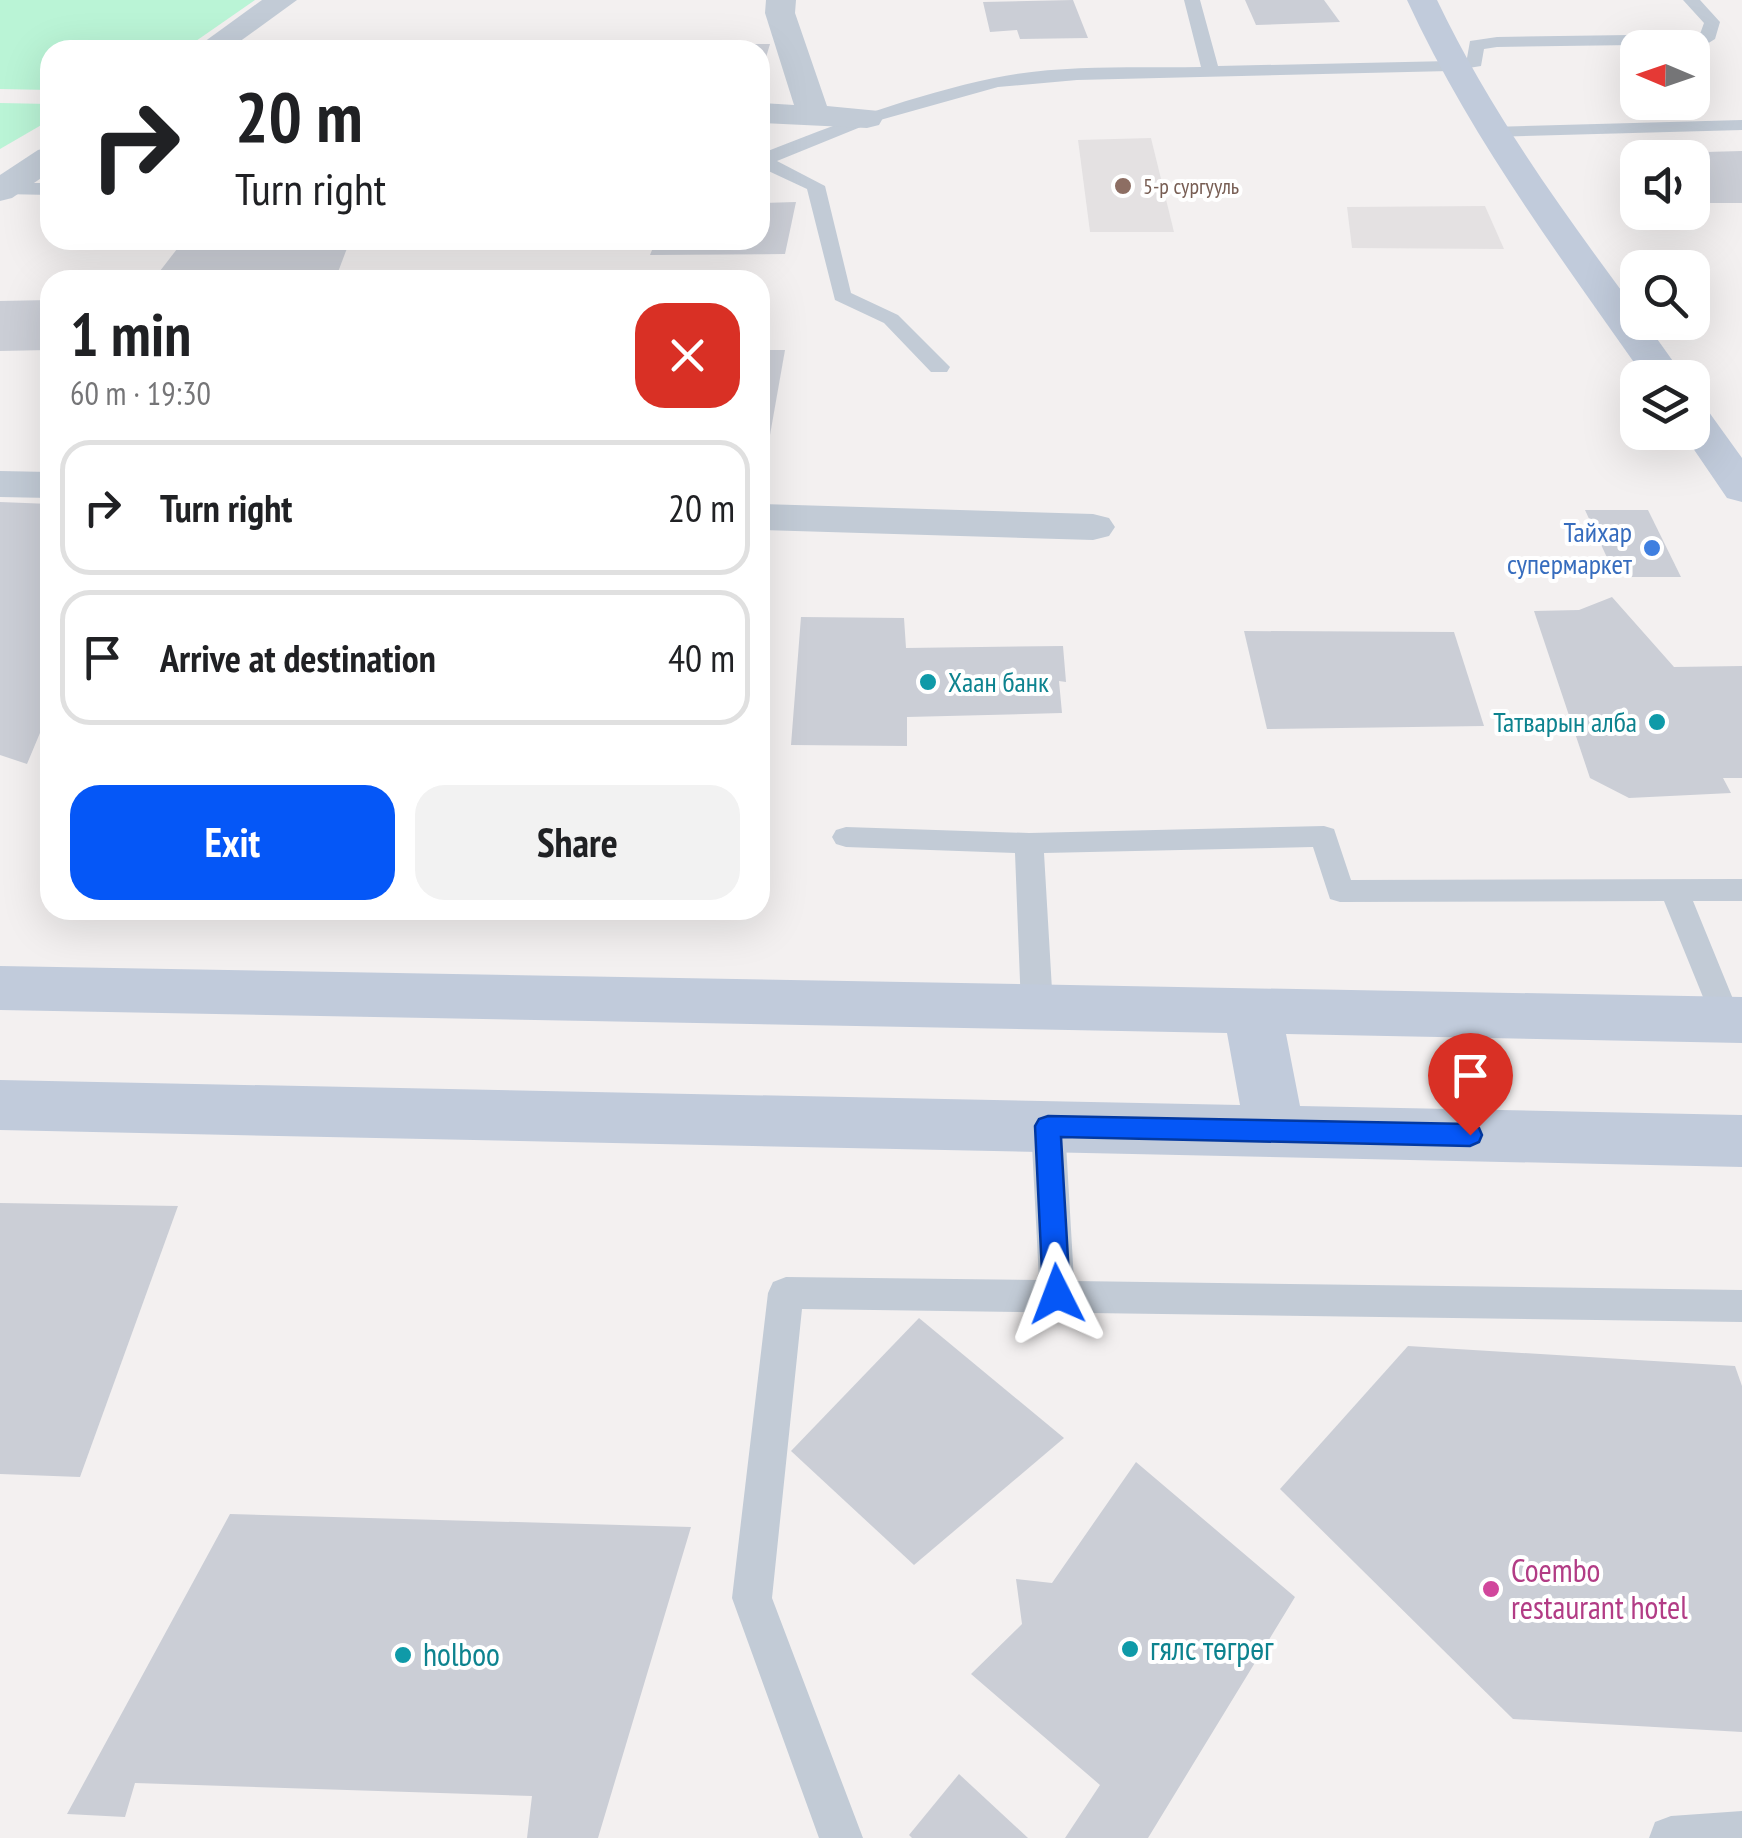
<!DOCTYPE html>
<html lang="en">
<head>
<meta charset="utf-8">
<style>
	body { margin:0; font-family:"PT Sans Narrow",sans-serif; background:#f2f2f2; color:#202124; height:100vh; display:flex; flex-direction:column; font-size:38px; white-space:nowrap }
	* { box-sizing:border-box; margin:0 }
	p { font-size:32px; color:#757577 }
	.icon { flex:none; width:55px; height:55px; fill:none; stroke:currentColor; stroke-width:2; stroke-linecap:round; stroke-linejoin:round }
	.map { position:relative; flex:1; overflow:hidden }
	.details { position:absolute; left:40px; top:270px; width:730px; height:650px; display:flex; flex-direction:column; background:#fff; border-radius:30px; box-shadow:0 10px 40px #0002 }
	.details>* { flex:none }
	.banner { position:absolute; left:40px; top:40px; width:730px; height:210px; border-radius:30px; box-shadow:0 10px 40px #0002; background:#fff; color:#202124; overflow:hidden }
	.needle { width:65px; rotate:272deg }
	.controls { position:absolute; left:1620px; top:30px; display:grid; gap:20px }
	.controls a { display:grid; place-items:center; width:90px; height:90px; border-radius:20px; background:#fff; box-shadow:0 10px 40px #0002; font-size:50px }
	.pin { position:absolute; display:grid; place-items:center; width:85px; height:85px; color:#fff; margin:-102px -42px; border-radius:50% 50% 50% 0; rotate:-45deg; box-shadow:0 0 10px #0007 }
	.pin .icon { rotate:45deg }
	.me { position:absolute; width:110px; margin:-55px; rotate:357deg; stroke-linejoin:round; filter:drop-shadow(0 0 8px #0008) }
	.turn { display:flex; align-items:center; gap:35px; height:210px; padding:0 30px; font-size:45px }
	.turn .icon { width:130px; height:130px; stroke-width:2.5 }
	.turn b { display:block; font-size:70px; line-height:85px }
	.round { display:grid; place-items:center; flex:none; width:105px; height:105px; border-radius:30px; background:#f2f2f2 }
	.head { display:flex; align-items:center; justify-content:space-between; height:170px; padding:0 30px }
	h1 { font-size:60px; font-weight:600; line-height:75px }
	.action { display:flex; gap:20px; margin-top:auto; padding:20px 30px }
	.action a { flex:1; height:115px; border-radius:30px; background:#0557f7; color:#fff; font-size:40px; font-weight:600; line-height:115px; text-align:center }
	.action a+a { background:#f2f2f2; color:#202124 }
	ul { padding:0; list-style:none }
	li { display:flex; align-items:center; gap:30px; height:135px; margin:0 20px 15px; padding:0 10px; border:5px solid #e0e0e0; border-radius:30px }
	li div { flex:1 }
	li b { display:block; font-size:38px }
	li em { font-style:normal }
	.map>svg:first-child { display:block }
</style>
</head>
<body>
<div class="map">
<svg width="1742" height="1838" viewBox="0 0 1742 1838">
	<rect width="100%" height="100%" fill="#f3f0f0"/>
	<g fill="#e4e1e2">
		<path d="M 1151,138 L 1174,232 L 1090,232 L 1078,140 Z"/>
		<path d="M 1485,206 L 1504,249 L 1352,248 L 1347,207 Z"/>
	</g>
	<g fill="#baf4d6">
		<path d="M 0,0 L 255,0 L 183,50 L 50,50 L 50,90 L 0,89 Z"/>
		<path d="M 0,103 L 50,104 L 50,120 L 0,149 Z"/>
	</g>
	<g fill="#cbced6">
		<path d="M 1073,0 L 1088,38 L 1020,39 L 1017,30 L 990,32 L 983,2 Z"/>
		<path d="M 1245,0 L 1324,0 L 1340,22 L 1256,25 Z"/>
		<path d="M 770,44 L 761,74 L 760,50 L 446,50 L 448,45 Z"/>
		<path d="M 1742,151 L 1742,203 L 1707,203 L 1692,184 L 1692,158 L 1673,158 L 1669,153 Z"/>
		<path d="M 796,202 L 785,254 L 650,255 L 656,240 L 760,240 L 760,203 Z"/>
		<path d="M 349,243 L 335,280 L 153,280 L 177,249 L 213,244 Z"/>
		<path d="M 50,300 L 50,350 L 0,351 L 0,301 Z"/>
		<path d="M 760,350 L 785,350 L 770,435 L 760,435 Z"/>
		<path d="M 0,502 L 50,504 L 50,636 L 41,656 L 50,657 L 50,709 L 27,764 L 0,755 Z"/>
		<path d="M 1585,510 L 1648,510 L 1681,577 L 1616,577 Z"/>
		<path d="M 1612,597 L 1674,667 L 1742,666 L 1742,778 L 1723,778 L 1731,793 L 1629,798 L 1590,778 L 1534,611 L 1579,610 Z"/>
		<path d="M 801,617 L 904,618 L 906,648 L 1063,646 L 1066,682 L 1059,681 L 1062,713 L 907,717 L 907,746 L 791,745 Z"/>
		<path d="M 1244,631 L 1454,632 L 1484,726 L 1267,729 Z"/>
		<path d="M 0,1203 L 178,1206 L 80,1477 L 0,1474 Z"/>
		<path d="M 919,1318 L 1064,1438 L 914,1565 L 791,1451 Z"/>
		<path d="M 1408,1346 L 1735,1366 L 1742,1386 L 1742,1732 L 1513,1719 L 1280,1489 Z"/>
		<path d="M 1136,1462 L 1295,1597 L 1148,1838 L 1065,1838 L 1100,1785 L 971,1674 L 1022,1624 L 1016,1579 L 1052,1583 Z"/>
		<path d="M 230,1514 L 691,1527 L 598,1838 L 527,1838 L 532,1796 L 135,1783 L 125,1817 L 67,1814 Z"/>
		<path d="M 959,1774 L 1028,1838 L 912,1838 L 909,1835 Z"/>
	</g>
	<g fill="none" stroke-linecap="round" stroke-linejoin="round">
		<g fill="#c2cbd6" fill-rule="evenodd">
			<path d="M 1184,0 L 1200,0 L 1218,66 L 1450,61 L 1467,58 L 1470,41 L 1497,37 L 1700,34 L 1704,23 L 1683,0 L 1700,0 L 1720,22 L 1715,39 L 1707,44 L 1497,47 L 1484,49 L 1481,66 L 1450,71 L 1077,80 L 998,87 L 873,122 L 777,161 L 825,186 L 851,293 L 898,315 L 950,367 L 947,372 L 931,372 L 884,323 L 835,300 L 807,189 L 760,167 L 760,154 C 836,124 913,95 994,78 C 1060,64 1134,68 1201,67 Z"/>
			<path d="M 1742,120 L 1742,130 L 1491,137 L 1482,132 L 1491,127 Z"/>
			<path d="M 0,183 L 50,183 L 50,195 L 4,194 L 0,193 Z"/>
			<path d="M 1324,826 L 1334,829 L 1351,880 L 1742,879 L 1742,901 L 1693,901 L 1742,1021 L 1738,1029 L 1727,1033 L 1716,1029 L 1664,901 L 1340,902 L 1330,899 L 1313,847 L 1044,853 L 1053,1007 L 1048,1016 L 1037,1019 L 1026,1016 L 1021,1007 L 1015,853 L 846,847 L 836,844 L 832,837 L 836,830 L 846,827 L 1029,833 Z"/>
			<path d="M 1048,1112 L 1060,1116 L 1065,1126 L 1074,1281 L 1742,1290 L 1742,1322 L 802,1309 L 772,1598 L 863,1838 L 819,1838 L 732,1598 L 768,1293 L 773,1282 L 786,1277 L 1039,1280 L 1031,1126 L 1036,1116 Z"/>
			<path d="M 1742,1811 L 1742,1838 L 1649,1838 L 1655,1822 L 1671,1816 Z"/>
		</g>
		<g fill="#c2cbd6" fill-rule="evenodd">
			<path d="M 262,0 L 297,0 L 228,50 L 193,50 Z"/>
			<path d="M 766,0 L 796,0 L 795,13 L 827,106 L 879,111 L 883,118 L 879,125 L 867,128 L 760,123 L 760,103 L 794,105 L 765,13 Z"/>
			<path d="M 50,147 L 50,172 L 12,198 L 0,201 L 0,175 L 38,150 Z"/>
			<path d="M 0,471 L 50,472 L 50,498 L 0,497 Z"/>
			<path d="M 760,504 L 1093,514 L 1109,518 L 1115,527 L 1109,536 L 1093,540 L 760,530 Z"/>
		</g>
		<g fill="#c1cbdb" fill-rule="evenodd">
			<path d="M 1407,0 L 1437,0 C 1491,113 1563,212 1638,313 L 1638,322 L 1645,322 L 1685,378 L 1645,378 C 1559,255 1470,137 1407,0 Z"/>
			<path d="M 1692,405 L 1706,408 L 1742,458 L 1742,502 L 1727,498 L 1682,432 L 1692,432 Z"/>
			<path d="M 0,966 L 1742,997 L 1742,1043 L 1286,1034 L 1300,1106 L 1742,1115 L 1742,1167 L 0,1130 L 0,1080 L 1240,1105 L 1227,1033 L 0,1010 Z"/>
		</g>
	</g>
	<path fill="#0557f7" stroke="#0339a1" stroke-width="2.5" d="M 1048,1116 L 1470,1124 L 1479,1128 L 1482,1135 L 1479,1142 L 1470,1146 L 1061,1137 L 1070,1294 L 1066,1303 L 1057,1306 L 1047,1303 L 1043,1294 L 1035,1126 L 1039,1119 Z"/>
	<circle fill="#8d6e63" stroke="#fff" stroke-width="4" cx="1123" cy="186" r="10"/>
	<circle fill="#3f7fe0" stroke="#fff" stroke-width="4" cx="1652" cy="548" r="10"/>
	<g fill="#0f9aa8" stroke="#fff" stroke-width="4">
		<circle cx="928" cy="682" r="10"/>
		<circle cx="1657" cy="722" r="10"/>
		<circle cx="1130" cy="1649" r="10"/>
		<circle cx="403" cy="1655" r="10"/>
	</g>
	<circle fill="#d1479c" stroke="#fff" stroke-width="4" cx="1491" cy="1589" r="10"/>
	<g text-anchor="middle" stroke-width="8" stroke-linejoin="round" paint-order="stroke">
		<g font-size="22" fill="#785e54" stroke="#fff" text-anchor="start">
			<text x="1143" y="194">5-р сургууль</text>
		</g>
		<g font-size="28" fill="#366cbe" stroke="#fff" text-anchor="end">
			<text x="1632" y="542">Тайхар<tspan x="1632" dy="32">супермаркет</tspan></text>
		</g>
		<g font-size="28" fill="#0d838f" stroke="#fff" text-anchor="start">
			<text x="948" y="692">Хаан банк</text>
			<text x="1637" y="732" text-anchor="end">Татварын алба</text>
		</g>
		<g font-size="32" fill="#b23c85" stroke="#fff" text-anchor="start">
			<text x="1511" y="1582">Coembo<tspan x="1511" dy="37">restaurant hotel</tspan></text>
		</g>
		<g font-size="32" fill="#0d838f" stroke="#fff" text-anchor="start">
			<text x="1150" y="1660">гялс төгрөг</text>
			<text x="423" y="1666">holboo</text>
		</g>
	</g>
</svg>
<div class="controls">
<a><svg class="needle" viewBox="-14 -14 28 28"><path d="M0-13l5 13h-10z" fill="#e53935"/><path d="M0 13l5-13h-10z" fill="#757577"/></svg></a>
<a><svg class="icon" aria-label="sound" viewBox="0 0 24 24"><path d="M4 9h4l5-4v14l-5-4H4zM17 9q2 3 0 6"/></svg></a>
<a><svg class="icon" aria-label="search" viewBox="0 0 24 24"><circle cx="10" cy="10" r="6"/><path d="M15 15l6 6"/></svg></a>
<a><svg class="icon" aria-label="layers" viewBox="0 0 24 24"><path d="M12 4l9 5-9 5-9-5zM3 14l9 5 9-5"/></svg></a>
</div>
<div class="pin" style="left:1470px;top:1135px;background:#d93025"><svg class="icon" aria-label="arrive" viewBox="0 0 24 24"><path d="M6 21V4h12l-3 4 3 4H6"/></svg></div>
<svg class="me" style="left:1057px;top:1294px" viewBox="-20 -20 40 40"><path d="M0-17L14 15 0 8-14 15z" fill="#0557f7" stroke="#fff" stroke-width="4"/></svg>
<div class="banner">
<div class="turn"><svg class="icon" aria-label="right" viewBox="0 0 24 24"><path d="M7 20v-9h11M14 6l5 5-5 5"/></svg><div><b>20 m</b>Turn right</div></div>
</div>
<section class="details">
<div class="head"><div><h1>1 min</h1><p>60 m · 19:30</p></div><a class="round" style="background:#d93025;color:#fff"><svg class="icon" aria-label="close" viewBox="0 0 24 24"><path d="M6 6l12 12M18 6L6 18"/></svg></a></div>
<ul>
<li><svg class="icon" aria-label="right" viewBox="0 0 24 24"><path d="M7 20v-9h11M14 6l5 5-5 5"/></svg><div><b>Turn right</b></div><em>20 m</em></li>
<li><svg class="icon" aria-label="arrive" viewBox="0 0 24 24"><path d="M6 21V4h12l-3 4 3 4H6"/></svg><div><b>Arrive at destination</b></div><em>40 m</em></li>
</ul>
<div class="action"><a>Exit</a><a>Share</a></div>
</section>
</div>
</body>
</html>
